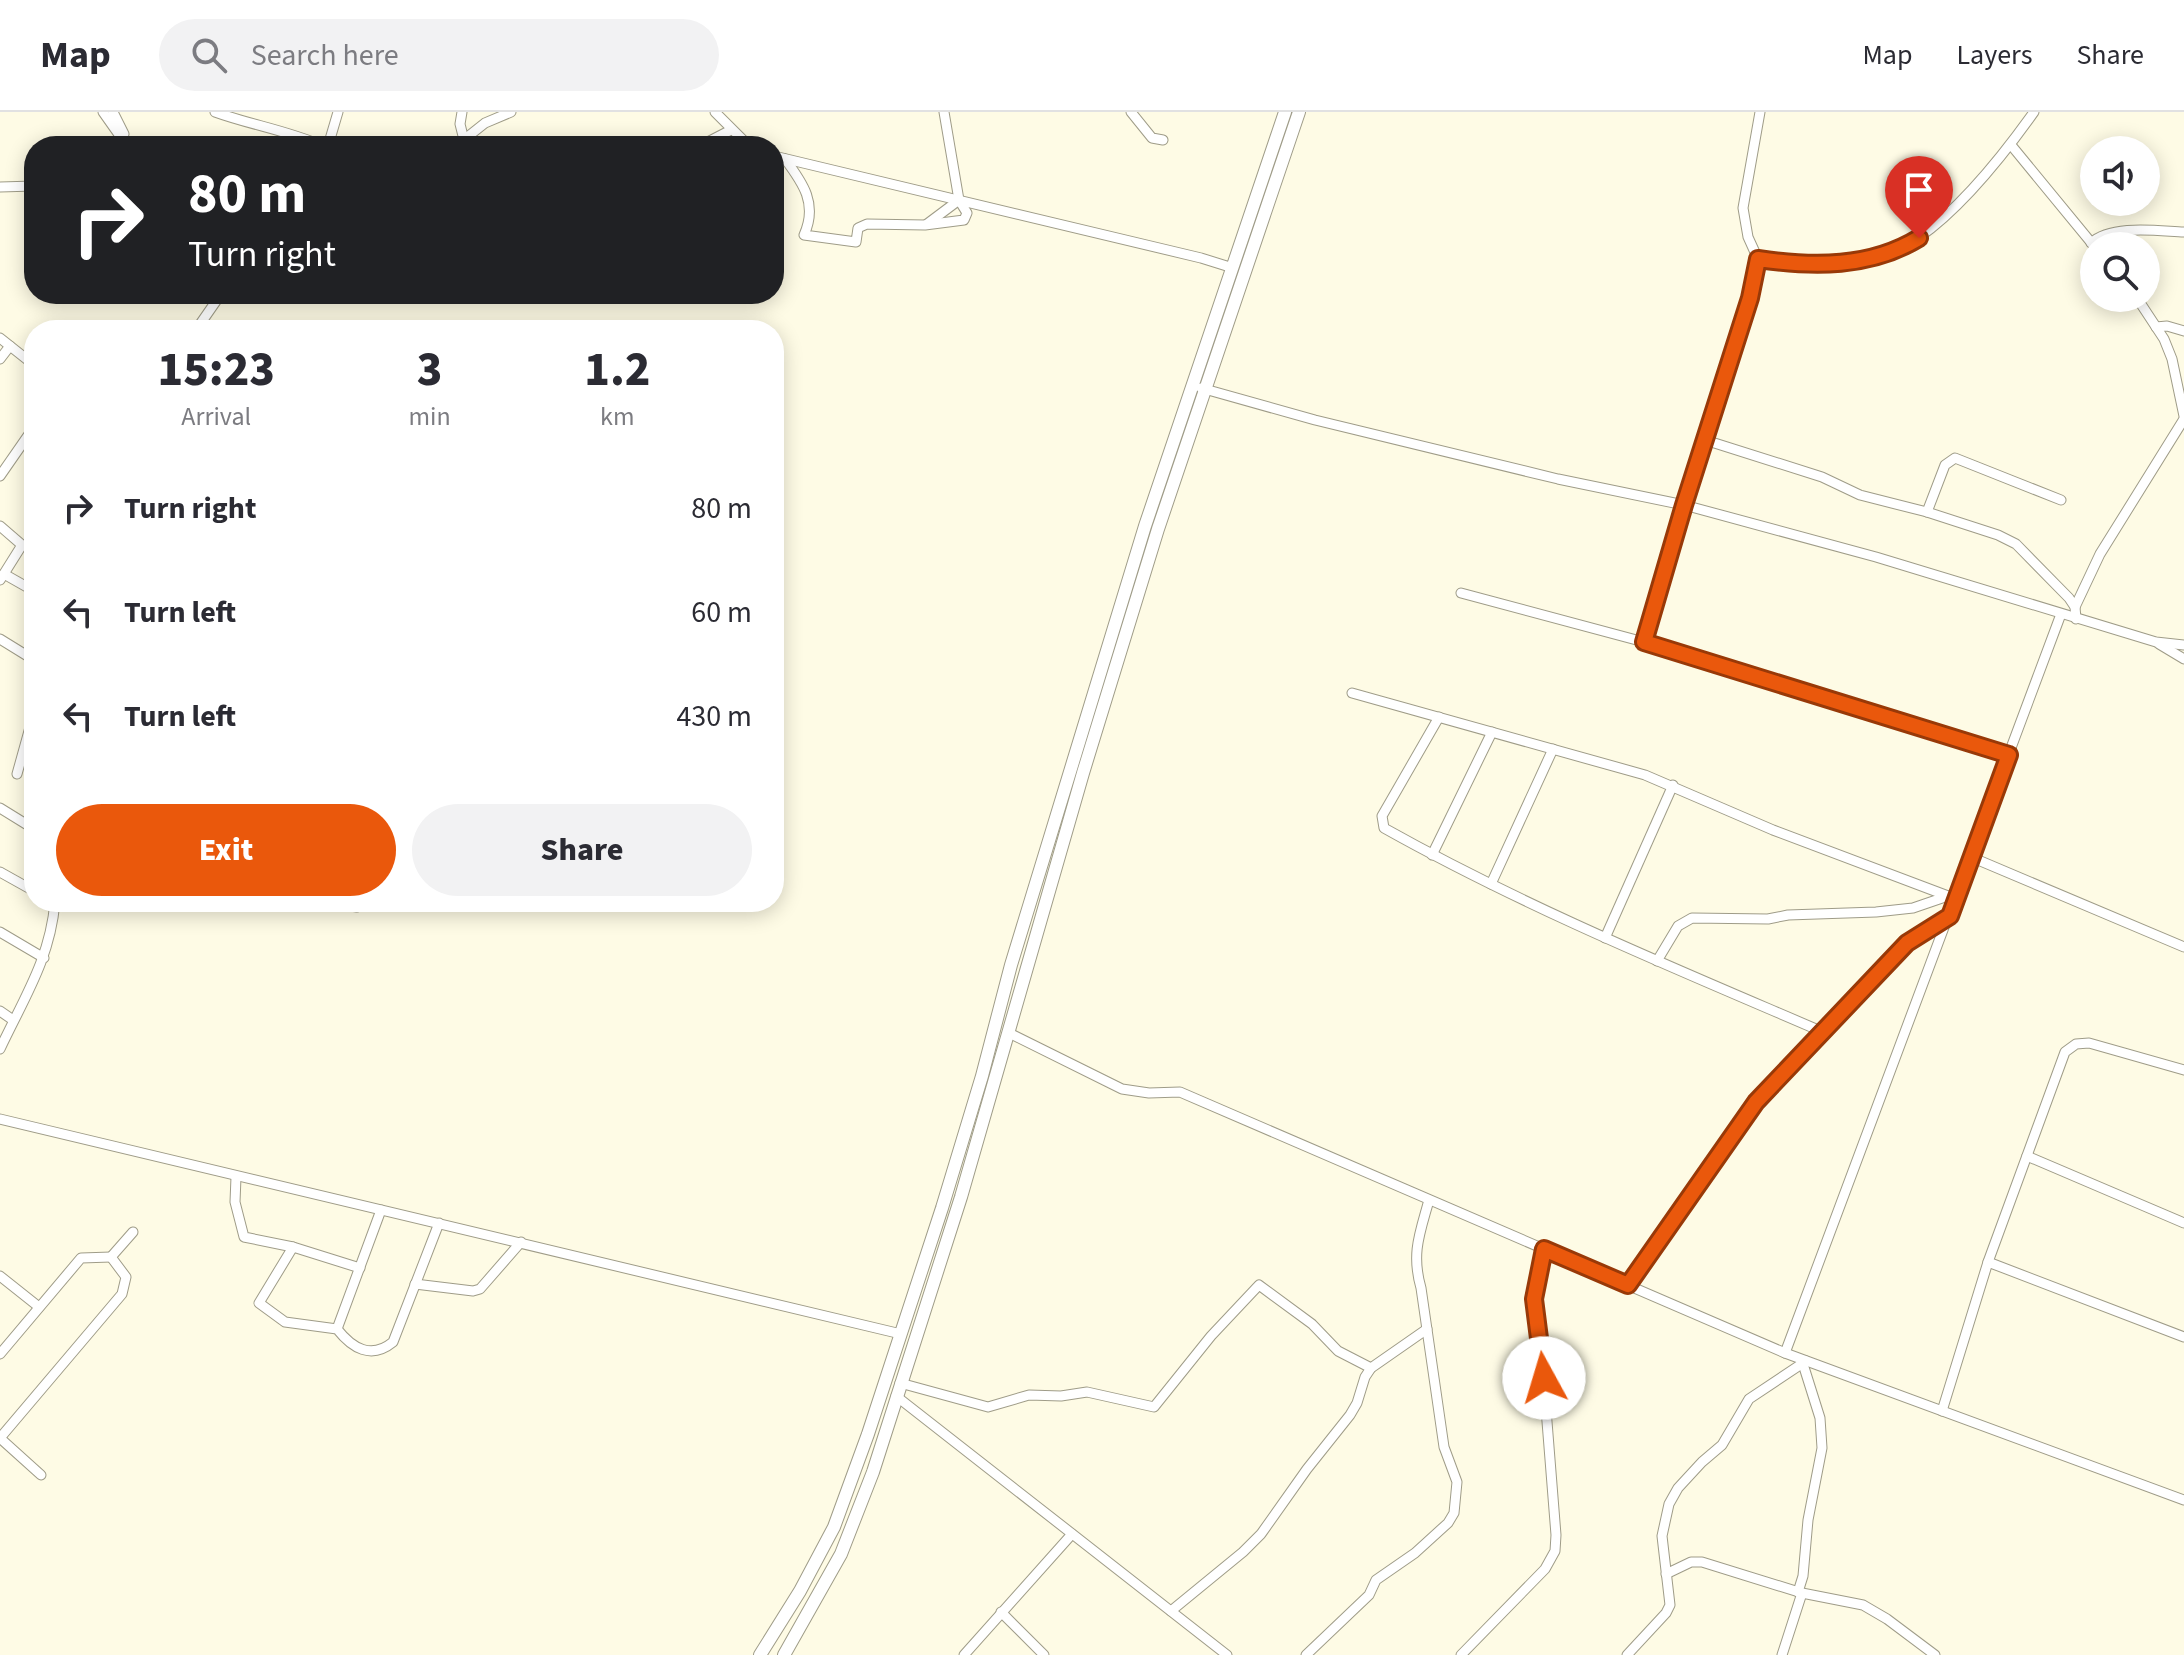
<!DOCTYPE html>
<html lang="en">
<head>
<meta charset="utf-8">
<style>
	body { margin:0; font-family:"Source Sans 3",sans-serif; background:#f2f2f3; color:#2b2b33; height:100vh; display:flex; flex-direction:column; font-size:30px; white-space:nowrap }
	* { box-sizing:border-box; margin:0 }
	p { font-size:26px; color:#7c7c81 }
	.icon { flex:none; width:44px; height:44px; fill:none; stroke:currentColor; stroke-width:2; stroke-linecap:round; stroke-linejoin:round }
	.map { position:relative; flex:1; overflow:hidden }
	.sheet { position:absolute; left:24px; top:208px; width:760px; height:592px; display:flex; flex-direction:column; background:#fff; border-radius:32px; box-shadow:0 4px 20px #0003 }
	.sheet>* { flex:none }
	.guide { position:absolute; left:24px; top:24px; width:760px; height:168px; border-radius:32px; box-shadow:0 4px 20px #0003; background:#202124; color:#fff; overflow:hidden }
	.controls { position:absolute; left:2080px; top:24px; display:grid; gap:16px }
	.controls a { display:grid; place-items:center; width:80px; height:80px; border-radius:50%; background:#fff; box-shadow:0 4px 20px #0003; font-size:40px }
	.pin { position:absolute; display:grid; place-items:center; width:68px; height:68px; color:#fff; margin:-82px -34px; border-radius:50% 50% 50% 0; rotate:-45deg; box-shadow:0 0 8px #0007 }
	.pin .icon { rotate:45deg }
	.me { position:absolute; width:88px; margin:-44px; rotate:354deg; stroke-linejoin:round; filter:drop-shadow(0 0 6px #0008) }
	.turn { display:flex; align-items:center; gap:28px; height:168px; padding:0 32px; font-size:36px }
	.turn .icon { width:104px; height:104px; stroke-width:2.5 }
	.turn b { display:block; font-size:56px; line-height:68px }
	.eta { display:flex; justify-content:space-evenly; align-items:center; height:136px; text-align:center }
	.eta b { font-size:48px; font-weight:800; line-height:56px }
	.cta { display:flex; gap:16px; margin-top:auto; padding:16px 32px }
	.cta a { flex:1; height:92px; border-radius:48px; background:#ea580c; color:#fff; font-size:32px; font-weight:800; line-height:92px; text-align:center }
	.cta a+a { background:#f2f2f3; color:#2b2b33 }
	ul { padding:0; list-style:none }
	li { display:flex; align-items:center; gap:24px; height:104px; padding:0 32px }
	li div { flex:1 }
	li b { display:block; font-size:30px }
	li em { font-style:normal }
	header { display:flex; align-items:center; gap:48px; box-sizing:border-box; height:112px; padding:0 40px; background:#fff; border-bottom:2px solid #e1e1e2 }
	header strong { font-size:38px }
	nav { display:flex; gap:44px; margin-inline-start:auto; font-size:28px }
	.search { width:560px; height:72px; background:#f2f2f3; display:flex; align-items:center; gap:20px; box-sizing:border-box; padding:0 28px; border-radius:44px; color:#7c7c81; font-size:30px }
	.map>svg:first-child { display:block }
</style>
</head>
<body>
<header>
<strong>Map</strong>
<div class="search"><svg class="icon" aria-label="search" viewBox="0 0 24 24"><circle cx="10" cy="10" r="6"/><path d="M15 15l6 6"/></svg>Search here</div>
<nav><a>Map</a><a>Layers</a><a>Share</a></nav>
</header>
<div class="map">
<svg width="2184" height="1543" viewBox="0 0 2184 1543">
	<rect width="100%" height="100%" fill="#fefbe5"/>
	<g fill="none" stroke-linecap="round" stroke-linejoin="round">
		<defs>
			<g id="minor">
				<path d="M 103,0 L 127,34"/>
				<path d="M 113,0 L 124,22"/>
				<path d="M 215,0 C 251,13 286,18 323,34"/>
				<path d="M 462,0 L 460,12 L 464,28"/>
				<path d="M 715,0 L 749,34"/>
				<path d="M 1131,0 L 1152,26 L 1163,28"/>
				<path d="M 2011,33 L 2094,134"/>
				<path d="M 328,34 L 338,0"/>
				<path d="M 456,34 L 485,11 L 511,0"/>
				<path d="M 700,34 L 731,18"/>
				<path d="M 774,44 L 1201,146 L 1233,156"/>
				<path d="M 785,47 C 803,71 818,92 804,123 L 856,130 L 858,116 L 867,112 L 925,113 L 964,108 L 967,101 L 959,88 L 944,0"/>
				<path d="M 0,75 L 34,74"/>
				<path d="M 927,112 L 959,88"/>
				<path d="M 2091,131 C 2112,112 2158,119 2184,120"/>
				<path d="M 1758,147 C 1780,151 1802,154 1825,154 C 1850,154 1898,140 1918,126 C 1960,97 2004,42 2034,0"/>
				<path d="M 2137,186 L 2164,227 L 2172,247 L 2184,304"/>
				<path d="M 2156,215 L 2167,214 L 2184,219"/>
				<path d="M 196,218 L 221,182"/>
				<path d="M 0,226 L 34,253"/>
				<path d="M 0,247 L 10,234"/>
				<path d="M 1201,276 L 1315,308 L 1558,367 L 1684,393 L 1876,445 L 2156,530 L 2184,533"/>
				<path d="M 1705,328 L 1822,365 L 1860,383 L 1927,400 L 1998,423 L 2016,432 L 2069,486 L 2075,495 L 2076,507"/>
				<path d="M 0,364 L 34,315"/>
				<path d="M 1927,400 L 1945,353 L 1955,346 L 2061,388"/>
				<path d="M 0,414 L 22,433 L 0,468"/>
				<path d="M 4,462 L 34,479"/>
				<path d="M 1461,481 L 1644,530 L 2009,643"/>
				<path d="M 2075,495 L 2100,442 L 2184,307"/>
				<path d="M 0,527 L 34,548"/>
				<path d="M 1644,530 L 1684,393 L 1750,186 L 1758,147 L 1748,125 L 1743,96 L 1760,0"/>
				<path d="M 2159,532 L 2184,547"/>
				<path d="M 1352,581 L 1645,663 L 1773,718 L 1956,787"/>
				<path d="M 1439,605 L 1382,704 L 1384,716 C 1525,795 1674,856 1823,920"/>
				<path d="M 17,662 L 34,601"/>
				<path d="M 0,696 L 34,717"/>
				<path d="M 1432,743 L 1492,620"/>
				<path d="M 1971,745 L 2184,835"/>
				<path d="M 0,760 L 34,779"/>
				<path d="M 1491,772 L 1553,637"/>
				<path d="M 324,790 L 357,795"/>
				<path d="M 0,820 L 44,846"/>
				<path d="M 1605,826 L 1673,673"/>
				<path d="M 1657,849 L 1678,814 L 1692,806 L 1768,807 L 1788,803 L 1876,800 L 1913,796 L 1948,784"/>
				<path d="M 0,899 L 13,908"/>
				<path d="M 1009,921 L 1122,977 L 1149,981 L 1180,980 L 1785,1241 L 2184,1388"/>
				<path d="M 0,937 C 24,886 50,847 55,790"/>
				<path d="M 0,1007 L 901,1222"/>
				<path d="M 2027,1044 L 2184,1111"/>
				<path d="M 236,1065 L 235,1090 L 244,1125 L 293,1135 L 360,1156"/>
				<path d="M 293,1135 L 259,1191 L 285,1210 L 337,1217 C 352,1236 371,1248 393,1230 L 439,1111"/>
				<path d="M 111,1145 L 133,1120"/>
				<path d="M 1988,1150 L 2184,1225"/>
				<path d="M 0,1164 L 39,1195"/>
				<path d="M 415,1172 L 473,1179 L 480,1177 L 521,1130"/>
				<path d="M 1628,1173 L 1756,990 L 1907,831 L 1950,804"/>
				<path d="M 337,1217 L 381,1098"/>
				<path d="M 1785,1241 L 2061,502"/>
				<path d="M 0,1242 L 81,1146 L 111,1145"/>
				<path d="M 900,1271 L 988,1295 L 1029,1283 L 1061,1284 L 1087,1280 L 1154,1295 L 1211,1224 L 1259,1173 L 1312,1212 L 1338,1239 L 1371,1256"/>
				<path d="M 896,1284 L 1227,1543"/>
				<path d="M 1942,1299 L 1988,1150 L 2065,940 L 2076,932 L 2089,931 L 2184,958"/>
				<path d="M 0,1326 L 122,1182 L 126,1165 L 111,1145"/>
				<path d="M 0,1326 L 41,1363"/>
				<path d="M 1666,1462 L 1691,1450 L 1702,1450 L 1802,1481 L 1863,1493 L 1887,1507 L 1935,1543"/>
				<path d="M 1798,1480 L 1803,1464 L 1808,1408 L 1822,1336 L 1820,1306 L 1803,1252"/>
				<path d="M 1171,1499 L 1243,1440 L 1261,1422 L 1307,1357 L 1350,1303 L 1357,1291 L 1365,1265 L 1371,1256 L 1427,1217"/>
				<path d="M 1001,1500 L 1044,1543"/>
				<path d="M 964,1543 L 1072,1422"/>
				<path d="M 1306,1543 L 1369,1483 L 1376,1468 L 1415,1441 L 1448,1411 L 1454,1401 L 1457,1370 L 1444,1335 L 1421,1176 C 1411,1141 1420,1121 1429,1088"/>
				<path d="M 1461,1543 L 1545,1457 L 1555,1439 L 1556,1423 L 1541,1234 L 1534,1187 L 1544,1137"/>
				<path d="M 1627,1543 L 1666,1501 L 1670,1493 L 1662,1424 L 1669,1392 L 1678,1376 L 1702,1350 L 1722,1333 L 1749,1287 L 1806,1249"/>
				<path d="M 1782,1543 L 1802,1481"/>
			</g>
			<g id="secondary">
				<path d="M 760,1543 L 800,1479 L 834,1415 L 868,1322 L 942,1096 L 982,964 L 1011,853 L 1145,414 L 1285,0"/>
				<path d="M 784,1543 L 841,1442 L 873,1360 L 961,1085 L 1083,661 L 1158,417 L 1299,0"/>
			</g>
		</defs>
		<use href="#minor" stroke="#9f9c88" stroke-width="11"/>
		<use href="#secondary" stroke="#9f9c88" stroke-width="14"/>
		<use href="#minor" stroke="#fff" stroke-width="9"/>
		<use href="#secondary" stroke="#fff" stroke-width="12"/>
	</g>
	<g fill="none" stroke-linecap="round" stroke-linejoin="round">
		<defs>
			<path id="route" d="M 1544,1266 L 1534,1187 L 1544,1137 L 1628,1173 L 1756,990 L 1907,831 L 1950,804 L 2009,643 L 1644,530 L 1684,393 L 1750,186 L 1758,147 C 1813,155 1870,156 1919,126"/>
		</defs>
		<use href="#route" stroke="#983908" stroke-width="20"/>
		<use href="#route" stroke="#ea580c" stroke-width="14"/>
	</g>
</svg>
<div class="controls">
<a><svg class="icon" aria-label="sound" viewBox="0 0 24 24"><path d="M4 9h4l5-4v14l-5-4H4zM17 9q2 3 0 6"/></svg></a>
<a><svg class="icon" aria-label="search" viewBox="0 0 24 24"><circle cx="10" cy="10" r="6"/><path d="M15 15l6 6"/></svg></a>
</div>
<div class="pin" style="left:1919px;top:126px;background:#d93025"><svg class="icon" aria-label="arrive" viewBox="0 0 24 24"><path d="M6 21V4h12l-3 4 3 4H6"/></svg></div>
<svg class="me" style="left:1544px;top:1266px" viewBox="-20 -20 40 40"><circle r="19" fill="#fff"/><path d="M0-13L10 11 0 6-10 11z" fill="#ea580c"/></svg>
<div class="guide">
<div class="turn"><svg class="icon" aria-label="right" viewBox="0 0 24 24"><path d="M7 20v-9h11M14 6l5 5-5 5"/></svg><div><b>80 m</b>Turn right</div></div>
</div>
<section class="sheet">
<div class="eta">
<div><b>15:23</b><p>Arrival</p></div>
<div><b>3</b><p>min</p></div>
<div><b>1.2</b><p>km</p></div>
</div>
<ul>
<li><svg class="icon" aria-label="right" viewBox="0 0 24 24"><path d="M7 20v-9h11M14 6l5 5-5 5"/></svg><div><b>Turn right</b></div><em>80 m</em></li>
<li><svg class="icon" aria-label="left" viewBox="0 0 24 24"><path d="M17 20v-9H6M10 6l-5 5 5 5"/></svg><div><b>Turn left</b></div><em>60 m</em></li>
<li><svg class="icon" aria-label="left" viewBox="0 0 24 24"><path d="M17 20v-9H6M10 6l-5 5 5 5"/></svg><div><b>Turn left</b></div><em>430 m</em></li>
</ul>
<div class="cta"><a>Exit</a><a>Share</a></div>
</section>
</div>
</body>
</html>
